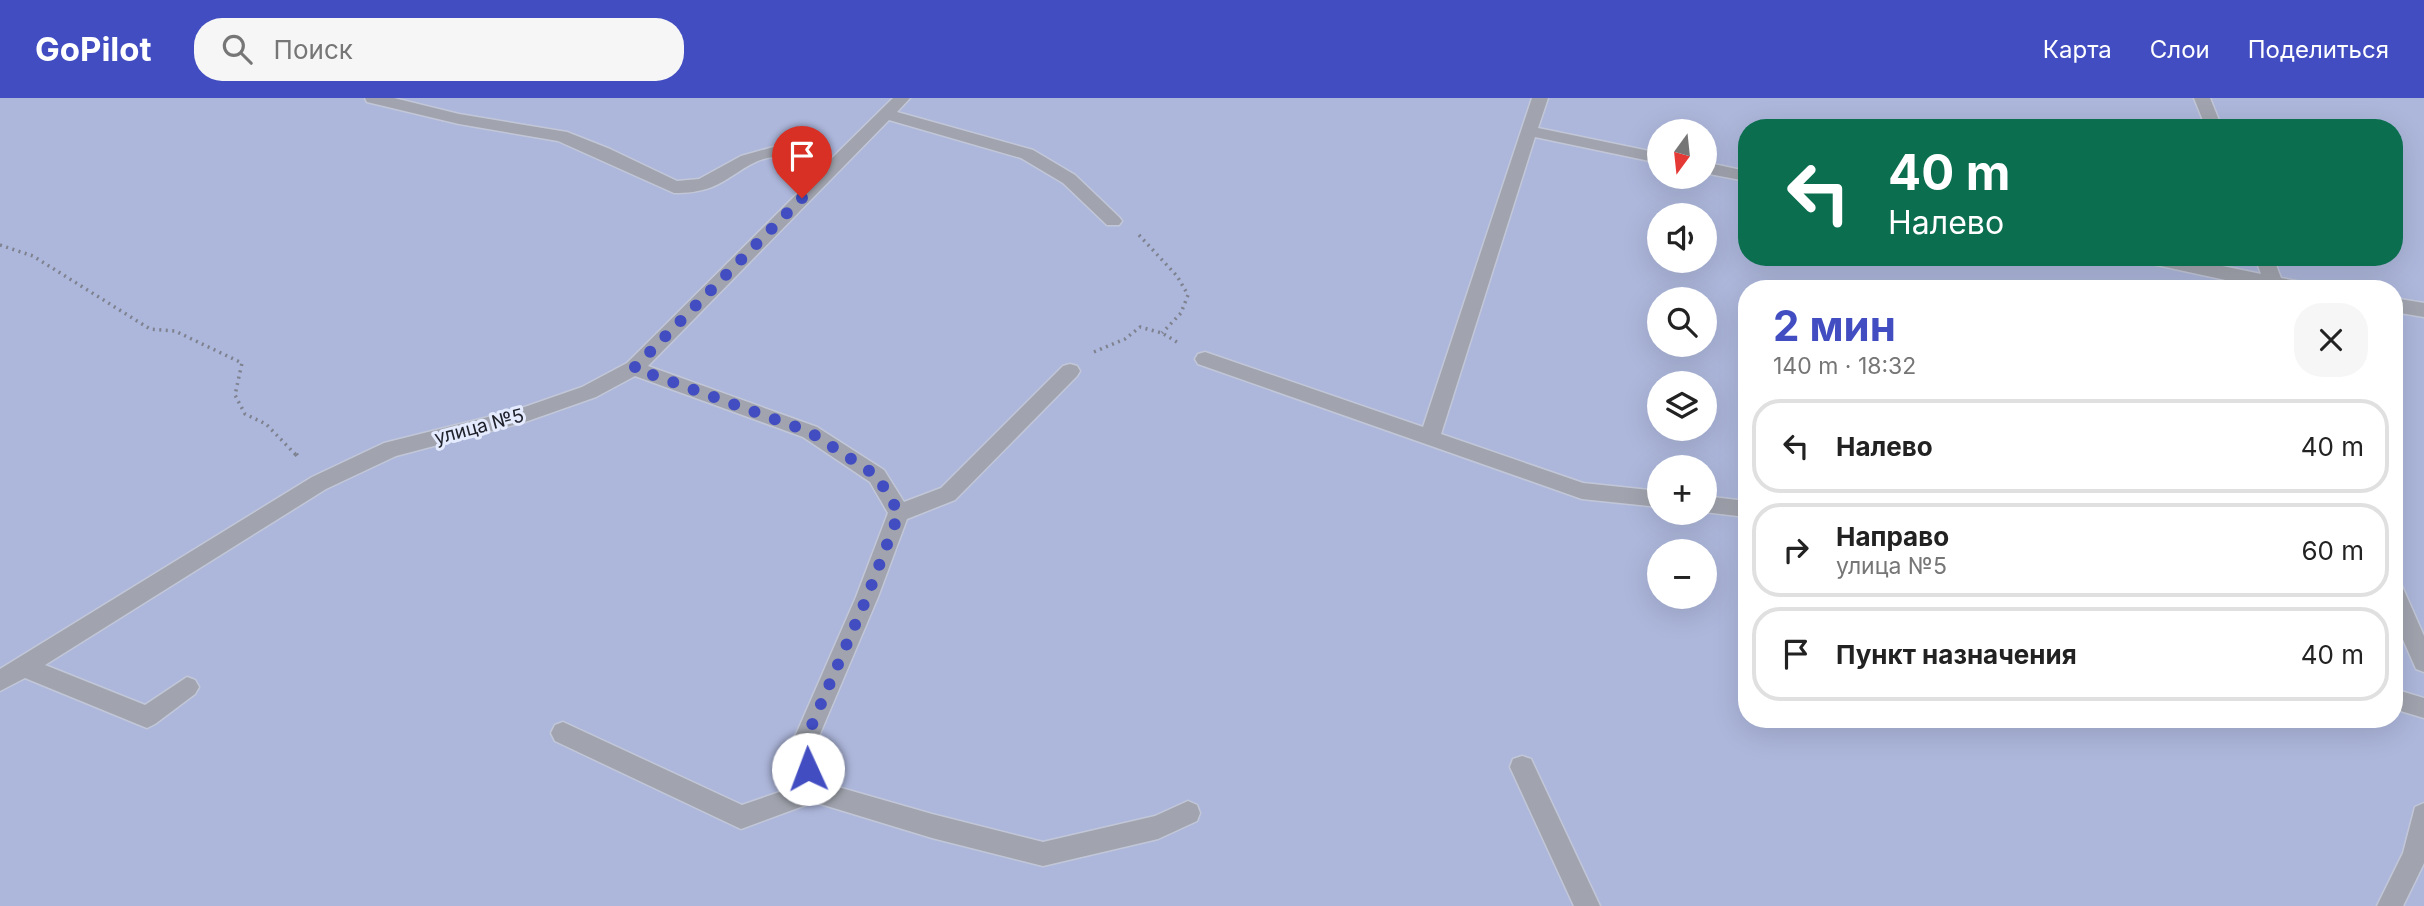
<!DOCTYPE html>
<html lang="ru">
<head>
<meta charset="utf-8">
<style>
	body { margin:0; font-family:Inter,sans-serif; background:#f6f6f6; color:#222; height:100vh; display:flex; flex-direction:column; font-size:26px; white-space:nowrap }
	* { box-sizing:border-box; margin:0 }
	p { font-size:23px; color:#767676 }
	.icon { flex:none; width:38px; height:38px; fill:none; stroke:currentColor; stroke-width:2; stroke-linecap:round; stroke-linejoin:round }
	.map { position:relative; flex:1; overflow:hidden }
	.drawer { position:absolute; left:1738px; top:182px; width:665px; height:448px; display:flex; flex-direction:column; background:#fff; border-radius:28px; box-shadow:0 7px 28px #0002 }
	.drawer>* { flex:none }
	.top-card { position:absolute; left:1738px; top:21px; width:665px; height:147px; border-radius:28px; box-shadow:0 7px 28px #0002; background:#0b6e4f; color:#fff; overflow:hidden }
	.needle { width:46px; rotate:195deg }
	.buttons { position:absolute; left:1647px; top:21px; display:grid; gap:14px }
	.buttons a { display:grid; place-items:center; width:70px; height:70px; border-radius:50%; background:#fff; box-shadow:0 7px 28px #0002; font-size:35px }
	.pin { position:absolute; display:grid; place-items:center; width:60px; height:60px; color:#fff; margin:-72px -30px; border-radius:50% 50% 50% 0; rotate:-45deg; box-shadow:0 0 7px #0007 }
	.pin .icon { rotate:45deg }
	.me { position:absolute; width:77px; margin:-38px; rotate:358deg; stroke-linejoin:round; filter:drop-shadow(0 0 5px #0008) }
	.turn { display:flex; align-items:center; gap:24px; height:147px; padding:0 35px; font-size:32px }
	.turn .icon { width:91px; height:91px; stroke-width:2.5 }
	.turn b { display:block; font-size:49px; line-height:60px }
	.round { display:grid; place-items:center; flex:none; width:74px; height:74px; border-radius:28px; background:#f6f6f6 }
	.headline { display:flex; align-items:center; justify-content:space-between; height:119px; padding:0 35px }
	h1 { font-size:42px; font-weight:700; line-height:52px; color:#414dc1 }
	ul { padding:0; list-style:none }
	li { display:flex; align-items:center; gap:21px; height:94px; margin:0 14px 10px; padding:0 21px; border:4px solid #e0e0e0; border-radius:28px }
	li div { flex:1 }
	li b { display:block; font-size:26px }
	li em { font-style:normal }
	header { display:flex; align-items:center; gap:42px; box-sizing:border-box; height:98px; padding:0 35px; background:#414dc1; color:#fff }
	header strong { font-size:33px }
	nav { display:flex; gap:38px; margin-inline-start:auto; font-size:24px }
	.search { width:490px; height:63px; background:#f6f6f6; display:flex; align-items:center; gap:18px; box-sizing:border-box; padding:0 24px; border-radius:28px; color:#767676; font-size:26px }
	.map>svg:first-child { display:block }
</style>
</head>
<body>
<header>
<strong>GoPilot</strong>
<div class="search"><svg class="icon" aria-label="search" viewBox="0 0 24 24"><circle cx="10" cy="10" r="6"/><path d="M15 15l6 6"/></svg>Поиск</div>
<nav><a>Карта</a><a>Слои</a><a>Поделиться</a></nav>
</header>
<div class="map">
<svg width="2424" height="808" viewBox="0 0 2424 808">
	<rect width="100%" height="100%" fill="#e5ebfe"/>
	<path fill="#adb7db" fill-rule="evenodd" d="M 0,0 L 2424,0 L 2424,808 L 0,808 ZM 1746,30 L 2394,30 L 2394,159 L 1746,159 ZM 1659,33 L 1704,33 L 1704,79 L 1659,79 ZM 1659,117 L 1704,117 L 1704,163 L 1659,163 ZM 1746,191 L 2394,191 L 2394,621 L 1746,621 ZM 1659,201 L 1704,201 L 1704,247 L 1659,247 ZM 1659,285 L 1704,285 L 1704,331 L 1659,331 ZM 1659,369 L 1704,369 L 1704,415 L 1659,415 ZM 1659,453 L 1704,453 L 1704,499 L 1659,499 Z"/>
	<g fill="none" stroke-linecap="round" stroke-linejoin="round">
		<defs>
			<g id="minor">
				<path d="M 365,0 L 394,0 L 459,16 L 567,34 L 610,51 L 677,83 L 699,81 L 741,58 L 777,48 L 799,52 L 825,67 L 893,0 L 910,0 L 897,14 L 1033,52 L 1075,77 L 1119,119 L 1122,123 L 1119,127 L 1107,127 L 1063,85 L 1021,60 L 889,22 L 648,268 L 817,329 L 884,372 L 904,404 L 941,390 L 1063,268 L 1070,266 L 1077,268 L 1080,273 L 1077,278 L 955,402 L 907,421 L 878,499 L 814,650 L 824,685 L 932,716 L 1043,744 L 1155,718 L 1188,703 L 1197,707 L 1200,715 L 1197,723 L 1158,741 L 1043,768 L 932,740 L 814,704 L 741,731 L 555,643 L 551,635 L 555,627 L 563,624 L 742,707 L 800,687 L 790,650 L 856,499 L 888,415 L 870,384 L 803,339 L 635,278 L 596,299 L 525,324 L 396,358 L 326,391 L 45,567 L 145,607 L 187,579 L 195,582 L 199,589 L 195,596 L 155,626 L 147,630 L 25,580 L 0,593 L 0,571 L 312,379 L 384,345 L 516,312 L 582,289 L 627,265 L 816,77 C 804,69 791,59 776,59 C 752,59 733,81 712,89 C 699,94 687,95 674,95 L 558,43 L 459,26 L 367,4 Z"/>
				<path d="M 1532,0 L 1548,0 L 1538,30 L 1659,55 L 1659,65 L 1535,39 L 1441,336 L 1583,385 L 1659,393 L 1659,409 L 1582,401 L 1198,266 L 1195,261 L 1198,256 L 1205,254 L 1423,329 Z"/>
				<path d="M 2194,0 L 2210,0 L 2222,30 L 2206,30 Z"/>
				<path d="M 1704,64 L 1746,73 L 1746,83 L 1704,75 Z"/>
				<path d="M 2138,159 L 2179,159 L 2261,176 L 2255,159 L 2273,159 L 2281,180 L 2312,186 L 2314,191 L 2267,191 L 2147,165 Z"/>
				<path d="M 2394,200 L 2424,205 L 2424,219 L 2394,214 Z"/>
				<path d="M 1704,398 L 1746,403 L 1746,419 L 1704,414 Z"/>
				<path d="M 2394,486 L 2402,488 L 2424,538 L 2424,574 L 2416,571 L 2394,521 Z"/>
				<path d="M 2394,591 L 2424,600 L 2424,620 L 2394,611 Z"/>
				<path d="M 1522,658 L 1531,661 L 1600,808 L 1574,808 L 1510,669 L 1513,661 Z"/>
				<path d="M 2424,705 L 2424,765 L 2403,808 L 2377,808 L 2403,755 L 2415,709 Z"/>
			</g>
		</defs>
		<use href="#minor" stroke="#c2c7d8" stroke-width="3"/>
		<g stroke="#7e828f" stroke-width="3.5" stroke-dasharray="2 4.5" stroke-linecap="butt">
			<path d="M 1139,137 L 1177,178 L 1188,197 L 1181,215 L 1162,235"/>
			<path d="M 0,147 L 33,158 L 150,231 L 175,233 L 242,265 L 235,297 L 245,316 L 266,326 L 297,358"/>
			<path d="M 1094,254 L 1125,241 L 1140,229 L 1162,235 L 1177,244"/>
		</g>
		<path stroke="#7e828f" stroke-width="4.5" stroke-dasharray="2 6" stroke-linecap="butt" d="M 296,356 L 299,360"/>
		<use href="#minor" fill="#a1a4ae" fill-rule="evenodd"/>
	</g>
	<g fill="none" stroke-linecap="round" stroke-linejoin="round">
		<path stroke="#414dc1" stroke-width="12" stroke-dasharray="0 21.6" d="M 802,100 L 634,270 L 810,334 L 877,378 L 899,415 L 867,499 L 802,650 L 808,671"/>
	</g>
	<g text-anchor="middle" stroke-width="6" stroke-linejoin="round" paint-order="stroke">
		<g font-size="19" fill="#20222b" stroke="#e5ebfe">
			<text transform="translate(479 328) rotate(-15)" y="7">улица №5</text>
		</g>
	</g>
</svg>
<div class="buttons">
<a><svg class="needle" viewBox="-14 -14 28 28"><path d="M0-13l5 13h-10z" fill="#e53935"/><path d="M0 13l5-13h-10z" fill="#767676"/></svg></a>
<a><svg class="icon" aria-label="sound" viewBox="0 0 24 24"><path d="M4 9h4l5-4v14l-5-4H4zM17 9q2 3 0 6"/></svg></a>
<a><svg class="icon" aria-label="search" viewBox="0 0 24 24"><circle cx="10" cy="10" r="6"/><path d="M15 15l6 6"/></svg></a>
<a><svg class="icon" aria-label="layers" viewBox="0 0 24 24"><path d="M12 4l9 5-9 5-9-5zM3 14l9 5 9-5"/></svg></a>
<a>+</a>
<a>−</a>
</div>
<div class="pin" style="left:802px;top:100px;background:#d93025"><svg class="icon" aria-label="arrive" viewBox="0 0 24 24"><path d="M6 21V4h12l-3 4 3 4H6"/></svg></div>
<svg class="me" style="left:808px;top:671px" viewBox="-20 -20 40 40"><circle r="19" fill="#fff"/><path d="M0-13L10 11 0 6-10 11z" fill="#414dc1"/></svg>
<div class="top-card">
<div class="turn"><svg class="icon" aria-label="left" viewBox="0 0 24 24"><path d="M17 20v-9H6M10 6l-5 5 5 5"/></svg><div><b>40 m</b>Налево</div></div>
</div>
<section class="drawer">
<div class="headline"><div><h1>2 мин</h1><p>140 m · 18:32</p></div><a class="round"><svg class="icon" aria-label="close" viewBox="0 0 24 24"><path d="M6 6l12 12M18 6L6 18"/></svg></a></div>
<ul>
<li><svg class="icon" aria-label="left" viewBox="0 0 24 24"><path d="M17 20v-9H6M10 6l-5 5 5 5"/></svg><div><b>Налево</b></div><em>40 m</em></li>
<li><svg class="icon" aria-label="right" viewBox="0 0 24 24"><path d="M7 20v-9h11M14 6l5 5-5 5"/></svg><div><b>Направо</b><p>улица №5</p></div><em>60 m</em></li>
<li><svg class="icon" aria-label="arrive" viewBox="0 0 24 24"><path d="M6 21V4h12l-3 4 3 4H6"/></svg><div><b>Пункт назначения</b></div><em>40 m</em></li>
</ul>
</section>
</div>
</body>
</html>
